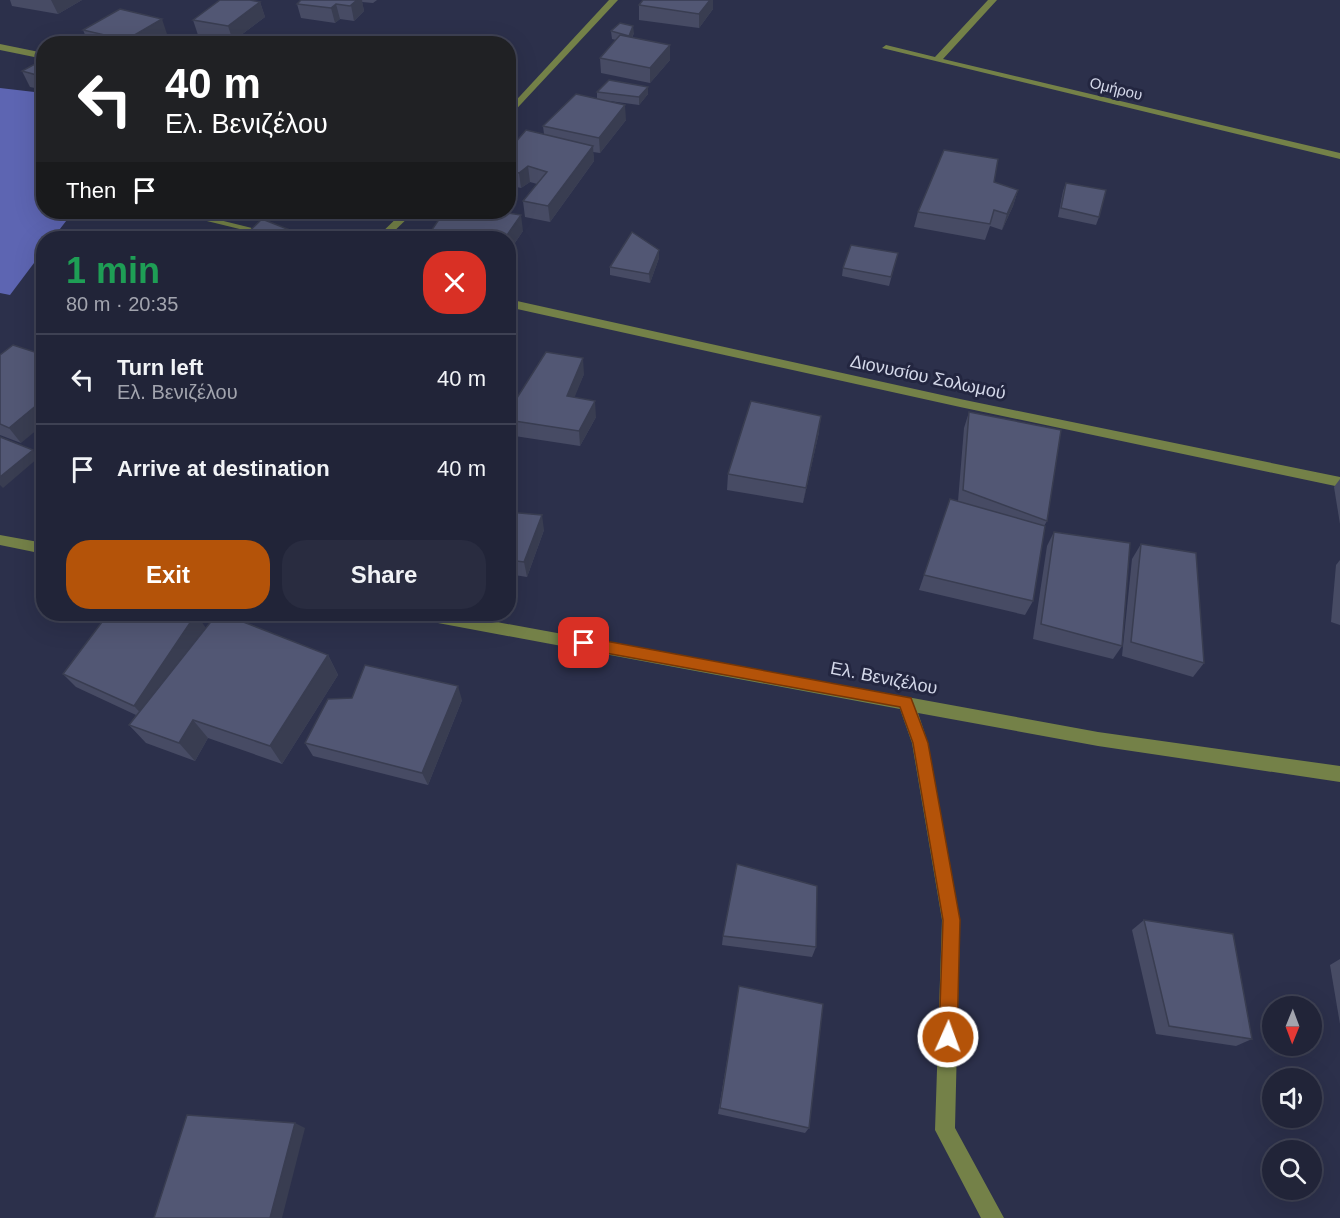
<!DOCTYPE html>
<html lang="en">
<head>
<meta charset="utf-8">
<style>
	body { margin:0; font-family:Helvetica,sans-serif; background:#292c40; color:#f1f3f6; height:100vh; display:flex; flex-direction:column; font-size:22px; white-space:nowrap }
	* { box-sizing:border-box; margin:0 }
	p { font-size:20px; color:#a2a4ae }
	.icon { flex:none; width:33px; height:33px; fill:none; stroke:currentColor; stroke-width:2; stroke-linecap:round; stroke-linejoin:round }
	.map { position:relative; flex:1; overflow:hidden }
	.drawer { position:absolute; left:36px; top:231px; width:480px; height:390px; display:flex; flex-direction:column; background:#212438; border-radius:24px; box-shadow:0 6px 24px #0002,0 0 0 2px #3e4153 }
	.drawer>* { flex:none }
	.guide { position:absolute; left:36px; top:36px; width:480px; height:183px; border-radius:24px; box-shadow:0 6px 24px #0002,0 0 0 2px #3e4153; background:#202124; color:#fff; overflow:hidden }
	.needle { width:39px; rotate:181deg }
	.controls { position:absolute; left:1262px; top:996px; display:grid; gap:12px }
	.controls a { display:grid; place-items:center; width:60px; height:60px; border-radius:50%; background:#212438; box-shadow:0 6px 24px #0002,0 0 0 2px #3e4153; font-size:30px }
	.pin { position:absolute; display:grid; place-items:center; width:51px; height:51px; color:#fff; margin:-26px; border-radius:12px; box-shadow:0 3px 9px #0006 }
	.me { position:absolute; width:66px; margin:-33px; rotate:2deg; stroke-linejoin:round; filter:drop-shadow(0 0 4px #0008) }
	.turn { display:flex; align-items:center; gap:21px; height:126px; padding:0 30px; font-size:27px }
	.turn .icon { width:78px; height:78px; stroke-width:2.5 }
	.turn b { display:block; font-size:42px; line-height:51px }
	.then { display:flex; align-items:center; height:57px; padding:0 30px; background:#0003; gap:12px; font-size:22px }
	.round { display:grid; place-items:center; flex:none; width:63px; height:63px; border-radius:24px; background:#292c40 }
	.overview { display:flex; align-items:center; justify-content:space-between; height:102px; padding:0 30px }
	h1 { font-size:36px; font-weight:700; line-height:45px; color:#1e9e55 }
	.action { display:flex; gap:12px; margin-top:auto; padding:12px 30px }
	.action a { flex:1; height:69px; border-radius:24px; background:#b45309; color:#fff; font-size:24px; font-weight:700; line-height:69px; text-align:center }
	.action a+a { background:#292c40; color:#f1f3f6 }
	ul { padding:0; list-style:none }
	li { display:flex; align-items:center; gap:18px; height:90px; padding:0 30px; border-top:2px solid #3e4153 }
	li div { flex:1 }
	li b { display:block; font-size:22px }
	li em { font-style:normal }
	.map>svg:first-child { display:block }
</style>
</head>
<body>
<div class="map">
<svg width="1340" height="1218" viewBox="0 0 1340 1218">
	<rect width="100%" height="100%" fill="#2c304b"/>
	<path fill="#5d65b2" d="M 0,88 L 43,93 L 44,212 L 73,212 L 53,238 L 44,238 L 43,251 L 10,295 L 0,293 Z"/>
	<g fill="none" stroke-linecap="round" stroke-linejoin="round">
		<g fill="#748148" fill-rule="evenodd">
			<path d="M 609,0 L 618,0 L 508,118 L 508,109 Z"/>
			<path d="M 988,0 L 997,0 L 943,59 L 1340,153 L 1340,159 L 882,48 L 886,45 L 935,57 Z"/>
			<path d="M 0,44 L 44,53 L 44,59 L 0,50 Z"/>
			<path d="M 170,212 L 187,212 L 293,238 L 276,238 Z"/>
			<path d="M 403,212 L 414,212 L 387,238 L 376,238 Z"/>
			<path d="M 508,299 L 960,399 L 1340,477 L 1340,487 L 960,407 L 508,307 Z"/>
			<path d="M 0,535 L 44,543 L 44,554 L 0,545 Z"/>
			<path d="M 414,614 L 453,614 L 1098,732 L 1340,766 L 1340,782 L 1098,746 L 918,713 L 928,743 L 960,920 L 955,1128 L 1004,1218 L 981,1218 L 935,1130 L 942,920 L 912,743 L 900,709 L 422,620 L 417,618 Z"/>
		</g>
	</g>
	<g fill="#474b64">
		<path d="M 10,0 L 82,0 L 58,14 L 12,6 Z"/>
		<path d="M 301,0 L 377,0 L 373,3 L 362,2 L 364,11 L 354,21 L 340,19 L 335,23 L 301,18 L 297,4 Z"/>
		<path d="M 643,0 L 713,0 L 713,9 L 699,28 L 639,20 L 639,5 Z"/>
		<path d="M 260,2 L 265,17 L 233,41 L 198,35 L 193,20 Z"/>
		<path d="M 83,30 L 167,34 L 151,44 L 89,44 Z"/>
		<path d="M 611,31 L 634,33 L 632,38 L 670,60 L 650,83 L 601,73 L 600,58 L 616,40 L 612,39 Z"/>
		<path d="M 44,59 L 44,90 L 30,87 L 22,71 Z"/>
		<path d="M 648,87 L 648,94 L 639,105 L 610,101 L 626,120 L 600,153 L 593,152 L 594,161 L 550,222 L 525,217 L 523,201 L 537,184 L 530,182 L 521,188 L 508,185 L 508,151 L 544,134 L 543,126 L 597,99 L 597,92 Z"/>
		<path d="M 1066,183 L 1099,217 L 1096,225 L 1058,217 L 1063,191 Z"/>
		<path d="M 1018,190 L 1013,206 L 1002,230 L 990,226 L 985,240 L 914,227 L 918,212 Z"/>
		<path d="M 444,212 L 523,231 L 508,253 L 508,238 L 428,238 L 427,237 Z"/>
		<path d="M 659,250 L 659,258 L 650,283 L 610,275 L 610,267 Z"/>
		<path d="M 898,253 L 889,286 L 842,276 L 843,268 Z"/>
		<path d="M 0,355 L 21,443 L 0,435 Z"/>
		<path d="M 584,374 L 574,397 L 596,417 L 580,446 L 508,435 L 508,412 Z"/>
		<path d="M 969,412 L 1047,521 L 1044,526 L 1033,601 L 1025,615 L 919,590 L 950,499 L 958,501 L 964,428 Z"/>
		<path d="M 819,432 L 803,503 L 727,490 L 728,474 Z"/>
		<path d="M 1340,479 L 1340,524 L 1334,487 Z"/>
		<path d="M 508,512 L 544,530 L 527,577 L 508,574 Z"/>
		<path d="M 1054,532 L 1122,646 L 1113,659 L 1033,639 L 1047,546 Z"/>
		<path d="M 1141,544 L 1204,663 L 1193,677 L 1122,656 L 1132,559 Z"/>
		<path d="M 1340,560 L 1340,625 L 1331,622 L 1336,565 Z"/>
		<path d="M 206,628 L 328,655 L 338,675 L 282,764 L 208,738 L 195,761 L 146,743 L 129,725 L 136,715 L 76,687 L 63,674 Z"/>
		<path d="M 462,700 L 428,785 L 313,756 L 305,743 Z"/>
		<path d="M 1144,920 L 1252,1039 L 1236,1046 L 1156,1034 L 1132,930 Z"/>
		<path d="M 723,936 L 816,947 L 812,957 L 722,945 Z"/>
		<path d="M 1340,959 L 1340,1024 L 1330,965 Z"/>
		<path d="M 738,995 L 809,1128 L 805,1133 L 718,1114 Z"/>
	</g>
	<g fill="#393d51">
		<path d="M 51,0 L 82,0 L 58,14 Z"/>
		<path d="M 350,0 L 362,0 L 364,11 L 354,21 Z"/>
		<path d="M 710,0 L 713,0 L 713,9 L 699,28 L 699,14 Z"/>
		<path d="M 260,2 L 265,17 L 233,41 L 228,26 Z"/>
		<path d="M 336,4 L 340,19 L 335,23 L 331,8 Z"/>
		<path d="M 162,19 L 167,34 L 151,44 L 128,44 L 126,40 Z"/>
		<path d="M 633,26 L 634,33 L 629,43 L 629,36 Z"/>
		<path d="M 670,45 L 670,60 L 650,83 L 650,68 Z"/>
		<path d="M 648,87 L 648,94 L 639,105 L 639,97 Z"/>
		<path d="M 625,105 L 626,120 L 600,153 L 599,138 Z"/>
		<path d="M 593,146 L 594,161 L 550,222 L 548,206 Z"/>
		<path d="M 528,166 L 530,182 L 521,188 L 519,173 Z"/>
		<path d="M 1018,190 L 1013,206 L 1002,230 L 1007,214 Z"/>
		<path d="M 521,215 L 523,231 L 508,253 L 508,238 L 505,238 Z"/>
		<path d="M 451,231 L 453,238 L 448,238 Z"/>
		<path d="M 659,250 L 659,258 L 650,283 L 649,274 Z"/>
		<path d="M 583,358 L 584,374 L 569,411 L 567,396 Z"/>
		<path d="M 44,399 L 44,424 L 21,443 L 9,428 Z"/>
		<path d="M 595,401 L 596,417 L 580,446 L 579,431 Z"/>
		<path d="M 821,416 L 819,432 L 803,503 L 806,488 Z"/>
		<path d="M 33,450 L 38,458 L 3,488 L 0,485 L 0,477 Z"/>
		<path d="M 542,515 L 544,530 L 527,577 L 524,562 Z"/>
		<path d="M 196,614 L 206,628 L 146,719 L 134,706 Z"/>
		<path d="M 328,655 L 338,675 L 282,764 L 270,746 Z"/>
		<path d="M 458,686 L 462,700 L 428,785 L 422,773 Z"/>
		<path d="M 193,720 L 208,738 L 195,761 L 179,743 Z"/>
		<path d="M 295,1123 L 305,1128 L 282,1218 L 270,1218 Z"/>
	</g>
	<g fill="#525774" stroke="#393d51" stroke-width="1.5">
		<path d="M 220,0 L 250,0 L 260,2 L 228,26 L 193,20 Z"/>
		<path d="M 301,0 L 357,0 L 350,6 L 336,4 L 331,8 L 297,4 Z"/>
		<path d="M 643,0 L 710,0 L 699,14 L 639,5 Z"/>
		<path d="M 120,9 L 162,19 L 126,40 L 83,30 Z"/>
		<path d="M 620,23 L 633,26 L 629,36 L 611,31 Z"/>
		<path d="M 620,35 L 670,45 L 650,68 L 600,58 Z"/>
		<path d="M 44,59 L 44,77 L 22,71 Z"/>
		<path d="M 609,80 L 648,87 L 639,97 L 597,92 Z"/>
		<path d="M 576,94 L 625,105 L 599,138 L 543,126 Z"/>
		<path d="M 526,130 L 593,146 L 548,206 L 523,201 L 547,172 L 528,166 L 519,173 L 508,170 L 508,151 Z"/>
		<path d="M 944,150 L 998,159 L 994,182 L 1018,190 L 1007,214 L 994,210 L 990,224 L 918,212 Z"/>
		<path d="M 1066,183 L 1106,190 L 1099,217 L 1061,208 Z"/>
		<path d="M 444,212 L 501,212 L 521,215 L 505,238 L 478,238 L 451,231 L 448,238 L 438,238 L 427,237 Z"/>
		<path d="M 262,219 L 310,238 L 242,238 Z"/>
		<path d="M 632,232 L 659,250 L 649,274 L 610,267 Z"/>
		<path d="M 851,245 L 898,253 L 891,277 L 843,268 Z"/>
		<path d="M 13,345 L 44,355 L 44,399 L 9,428 L 0,424 L 0,355 Z"/>
		<path d="M 546,352 L 583,358 L 567,396 L 595,401 L 579,431 L 508,420 L 508,412 Z"/>
		<path d="M 751,401 L 821,416 L 806,488 L 728,474 Z"/>
		<path d="M 969,412 L 1061,430 L 1047,521 L 963,490 Z"/>
		<path d="M 0,437 L 33,450 L 0,477 Z"/>
		<path d="M 950,499 L 1045,526 L 1033,601 L 924,575 Z"/>
		<path d="M 508,512 L 542,515 L 524,562 L 508,560 Z"/>
		<path d="M 1054,532 L 1130,543 L 1122,646 L 1041,624 Z"/>
		<path d="M 1141,544 L 1196,553 L 1204,663 L 1131,642 Z"/>
		<path d="M 108,614 L 196,614 L 134,706 L 63,674 Z"/>
		<path d="M 217,614 L 223,614 L 328,655 L 270,746 L 193,720 L 179,743 L 129,725 Z"/>
		<path d="M 365,665 L 458,686 L 422,773 L 305,743 L 328,699 L 352,698 Z"/>
		<path d="M 737,864 L 817,886 L 816,947 L 723,936 Z"/>
		<path d="M 1144,920 L 1233,934 L 1252,1039 L 1169,1026 Z"/>
		<path d="M 739,986 L 823,1004 L 809,1128 L 720,1108 Z"/>
		<path d="M 187,1115 L 295,1123 L 270,1218 L 154,1218 Z"/>
	</g>
	<path fill="#b45309" stroke="#753606" stroke-width="1.5" d="M 584,637 L 911,698 L 928,743 L 960,920 L 957,1037 L 954,1043 L 948,1046 L 941,1043 L 939,1037 L 943,920 L 913,743 L 900,707 L 584,649 L 577,643 Z"/>
	<g text-anchor="middle" stroke-width="6" stroke-linejoin="round" paint-order="stroke">
		<g font-size="15" fill="#d4d8e9" stroke="#232640">
			<text transform="translate(1116 89) rotate(14)" y="5">Ομήρου</text>
		</g>
		<g font-size="18" fill="#d4d8e9" stroke="#232640">
			<text transform="translate(928 377) rotate(12)" y="6">Διονυσίου Σολωμού</text>
			<text transform="translate(884 678) rotate(11)" y="6">Ελ. Βενιζέλου</text>
		</g>
	</g>
</svg>
<div class="controls">
<a><svg class="needle" viewBox="-14 -14 28 28"><path d="M0-13l5 13h-10z" fill="#e53935"/><path d="M0 13l5-13h-10z" fill="#a2a4ae"/></svg></a>
<a><svg class="icon" aria-label="sound" viewBox="0 0 24 24"><path d="M4 9h4l5-4v14l-5-4H4zM17 9q2 3 0 6"/></svg></a>
<a><svg class="icon" aria-label="search" viewBox="0 0 24 24"><circle cx="10" cy="10" r="6"/><path d="M15 15l6 6"/></svg></a>
</div>
<div class="pin" style="left:584px;top:643px;background:#d93025"><svg class="icon" aria-label="arrive" viewBox="0 0 24 24"><path d="M6 21V4h12l-3 4 3 4H6"/></svg></div>
<svg class="me" style="left:948px;top:1037px" viewBox="-20 -20 40 40"><circle r="17" fill="#b45309" stroke="#fff" stroke-width="3"/><path d="M0-11L8 9 0 5-8 9z" fill="#fff"/></svg>
<div class="guide">
<div class="turn"><svg class="icon" aria-label="left" viewBox="0 0 24 24"><path d="M17 20v-9H6M10 6l-5 5 5 5"/></svg><div><b>40 m</b>Ελ. Βενιζέλου</div></div>
<div class="then">Then<svg class="icon" aria-label="arrive" viewBox="0 0 24 24"><path d="M6 21V4h12l-3 4 3 4H6"/></svg></div>
</div>
<section class="drawer">
<div class="overview"><div><h1>1 min</h1><p>80 m · 20:35</p></div><a class="round" style="background:#d93025;color:#fff"><svg class="icon" aria-label="close" viewBox="0 0 24 24"><path d="M6 6l12 12M18 6L6 18"/></svg></a></div>
<ul>
<li><svg class="icon" aria-label="left" viewBox="0 0 24 24"><path d="M17 20v-9H6M10 6l-5 5 5 5"/></svg><div><b>Turn left</b><p>Ελ. Βενιζέλου</p></div><em>40 m</em></li>
<li><svg class="icon" aria-label="arrive" viewBox="0 0 24 24"><path d="M6 21V4h12l-3 4 3 4H6"/></svg><div><b>Arrive at destination</b></div><em>40 m</em></li>
</ul>
<div class="action"><a>Exit</a><a>Share</a></div>
</section>
</div>
</body>
</html>
